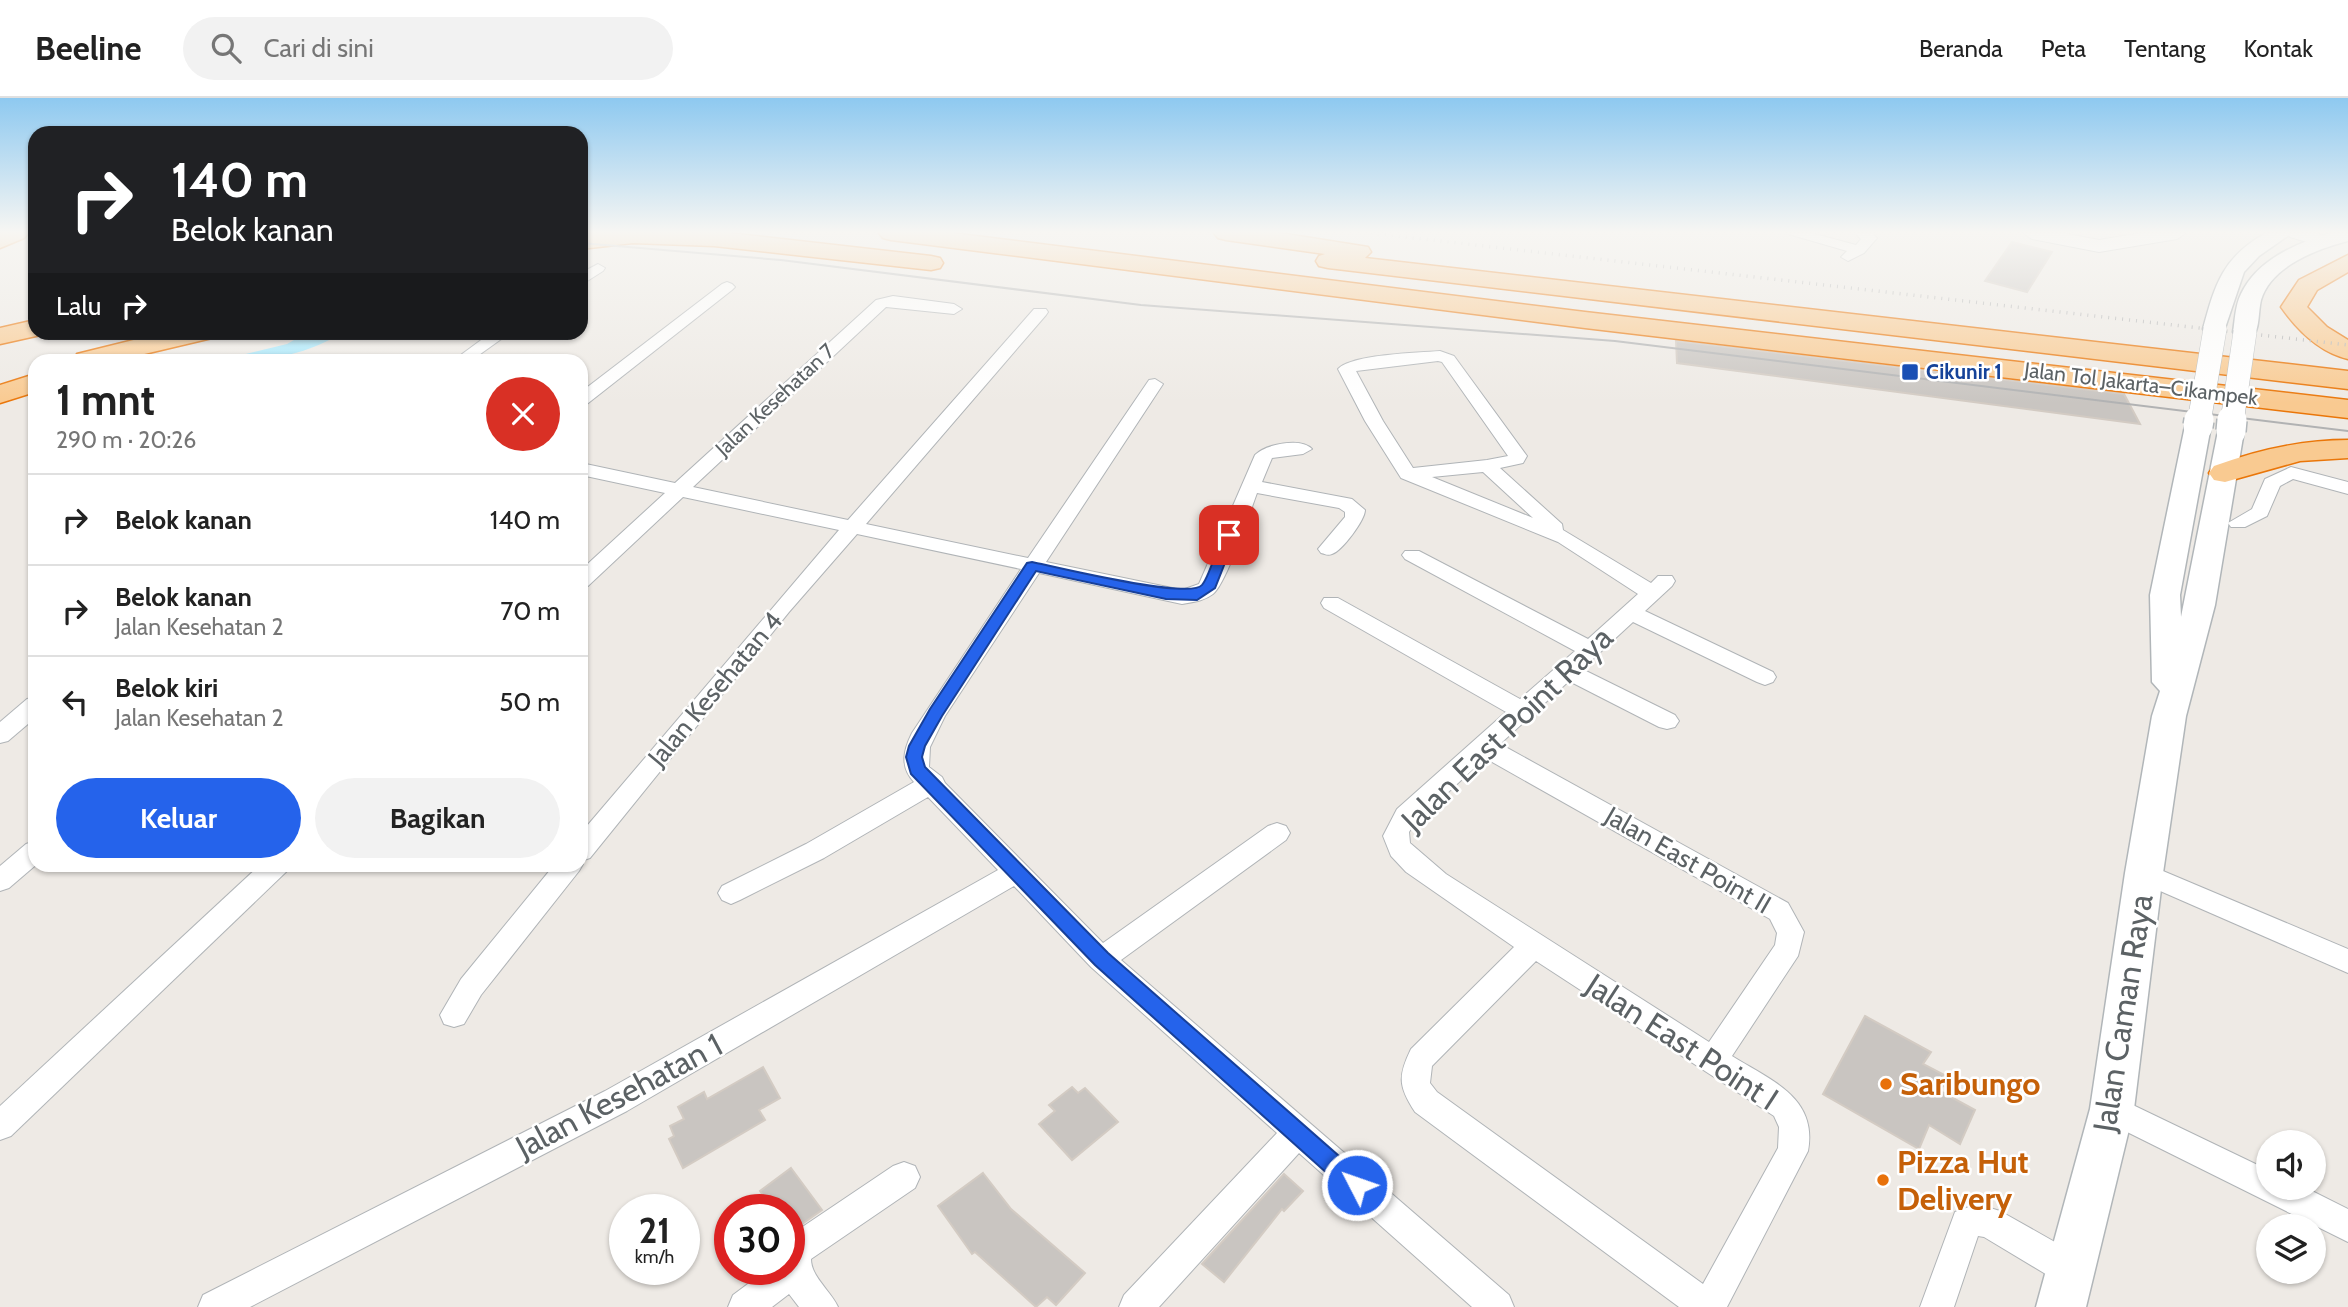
<!DOCTYPE html>
<html lang="id">
<head>
<meta charset="utf-8">
<style>
	body { margin:0; font-family:Cabin,sans-serif; background:#f2f2f2; color:#222; height:100vh; display:flex; flex-direction:column; font-size:26px; white-space:nowrap }
	* { box-sizing:border-box; margin:0 }
	p { font-size:23px; color:#767676 }
	.icon { flex:none; width:38px; height:38px; fill:none; stroke:currentColor; stroke-width:2; stroke-linecap:round; stroke-linejoin:round }
	.map { position:relative; flex:1; overflow:hidden }
	.side { position:absolute; left:28px; top:256px; width:560px; height:518px; display:flex; flex-direction:column; background:#fff; border-radius:21px; box-shadow:0 2px 5px #0004 }
	.side>* { flex:none }
	.hud { position:absolute; left:28px; top:28px; width:560px; height:214px; border-radius:21px; box-shadow:0 2px 5px #0004; background:#202124; color:#fff; overflow:hidden }
	.fabs { position:absolute; left:2256px; top:1032px; display:grid; gap:14px }
	.fabs a { display:grid; place-items:center; width:70px; height:70px; border-radius:50%; background:#fff; box-shadow:0 2px 5px #0004; font-size:35px }
	.speed { position:absolute; left:609px; top:1096px; display:flex; gap:14px; font-size:35px; font-weight:700; text-align:center }
	.speed>* { display:grid; place-content:center; width:91px; height:91px; border-radius:50%; background:#fff; box-shadow:0 2px 5px #0004; line-height:1 }
	.speed small { font-size:18px; font-weight:400 }
	.speed .limit { border:10px solid #d22; background:#fff; color:#111 }
	.pin { position:absolute; display:grid; place-items:center; width:60px; height:60px; color:#fff; margin:-30px; border-radius:14px; box-shadow:0 4px 10px #0006 }
	.me { position:absolute; width:77px; margin:-38px; rotate:311deg; stroke-linejoin:round; filter:drop-shadow(0 0 5px #0008) }
	.turn { display:flex; align-items:center; gap:24px; height:147px; padding:0 28px; font-size:32px }
	.turn .icon { width:91px; height:91px; stroke-width:2.5 }
	.turn b { display:block; font-size:49px; line-height:60px }
	.then { display:flex; align-items:center; height:66px; padding:0 28px; background:#0003; gap:14px; font-size:26px }
	.round { display:grid; place-items:center; flex:none; width:74px; height:74px; border-radius:37px; background:#f2f2f2 }
	.overview { display:flex; align-items:center; justify-content:space-between; height:119px; padding:0 28px }
	h1 { font-size:42px; font-weight:700; line-height:52px }
	.action { display:flex; gap:14px; margin-top:auto; padding:14px 28px }
	.action a { flex:1; height:80px; border-radius:42px; background:#2563eb; color:#fff; font-size:28px; font-weight:700; line-height:80px; text-align:center }
	.action a+a { background:#f2f2f2; color:#222 }
	ul { padding:0; list-style:none }
	li { display:flex; align-items:center; gap:21px; height:91px; padding:0 28px; border-top:2px solid #e0e0e0 }
	li div { flex:1 }
	li b { display:block; font-size:26px }
	li em { font-style:normal }
	header { display:flex; align-items:center; gap:42px; box-sizing:border-box; height:98px; padding:0 35px; background:#fff; border-bottom:2px solid #e0e0e0 }
	header strong { font-size:33px }
	nav { display:flex; gap:38px; margin-inline-start:auto; font-size:24px }
	.search { width:490px; height:63px; background:#f2f2f2; display:flex; align-items:center; gap:18px; box-sizing:border-box; padding:0 24px; border-radius:38px; color:#767676; font-size:26px }
	.map>svg:first-child { display:block }
</style>
</head>
<body>
<header>
<strong>Beeline</strong>
<div class="search"><svg class="icon" aria-label="search" viewBox="0 0 24 24"><circle cx="10" cy="10" r="6"/><path d="M15 15l6 6"/></svg>Cari di sini</div>
<nav><a>Beranda</a><a>Peta</a><a>Tentang</a><a>Kontak</a></nav>
</header>
<div class="map">
<svg width="2348" height="1209" viewBox="0 0 2348 1209">
	<rect width="100%" height="100%" fill="#eeeae5"/>
	<path fill="#a7e8fc" d="M 308,234 L 342,235 C 301,259 267,263 221,262 L 287,246 Z"/>
	<g fill="#c9c5c1" stroke="#d3cbc3" stroke-width="2">
		<path d="M 2012,144 L 2052,154 L 2027,194 L 1985,183 Z"/>
		<path d="M 1676,243 L 2124,296 L 2140,326 L 1677,265 Z"/>
		<path d="M 1865,918 L 1931,954 L 1923,966 L 1948,979 L 1940,993 L 1975,1012 L 1960,1046 L 1929,1027 L 1919,1051 L 1823,996 Z"/>
		<path d="M 763,969 L 780,1000 L 759,1012 L 765,1022 L 683,1070 L 669,1041 L 674,1038 L 670,1028 L 684,1021 L 678,1009 L 704,994 L 707,1001 Z"/>
		<path d="M 1072,989 L 1078,995 L 1085,990 L 1118,1024 L 1072,1062 L 1039,1026 L 1055,1013 L 1049,1007 Z"/>
		<path d="M 791,1070 L 822,1112 L 789,1135 L 789,1111 L 773,1111 L 760,1093 Z"/>
		<path d="M 983,1075 L 1011,1111 L 1085,1175 L 1056,1207 L 1047,1199 L 1036,1209 L 975,1154 L 972,1156 L 938,1108 Z"/>
		<path d="M 1284,1076 L 1303,1093 L 1284,1113 L 1282,1111 L 1224,1184 L 1202,1166 Z"/>
	</g>
	<g fill="none" stroke-linecap="round" stroke-linejoin="round">
		<defs>
			<g id="minor">
				<path d="M 1785,135 L 1811,135 L 1856,147 L 1861,141 L 1855,135 L 1872,135 L 1877,140 L 1864,155 L 1848,163 L 1841,159 L 1847,153 Z"/>
				<path d="M 598,166 L 605,170 L 603,173 L 581,187 L 581,175 Z"/>
				<path d="M 727,184 L 732,186 L 735,189 L 732,192 L 587,306 L 581,307 L 581,294 L 722,186 Z"/>
				<path d="M 893,198 L 954,206 L 962,211 L 954,216 L 886,209 L 693,389 L 848,422 L 1034,211 L 1046,211 L 1048,214 L 1046,217 L 866,426 L 1028,460 L 1149,282 L 1155,281 L 1163,286 L 1046,464 L 1182,492 L 1199,486 L 1255,357 C 1266,346 1301,339 1312,351 L 1303,356 L 1272,360 L 1262,384 L 1352,401 L 1365,412 C 1365,422 1342,453 1332,456 C 1327,458 1326,456 1321,455 L 1318,451 L 1345,419 L 1345,414 L 1339,410 L 1257,395 C 1250,414 1226,486 1213,496 C 1204,503 1193,504 1182,506 L 1039,475 L 945,618 L 930,649 L 929,669 L 942,679 L 945,685 L 1103,845 L 1268,728 L 1277,725 L 1286,728 L 1290,735 L 1286,742 L 1121,862 L 1509,1197 L 1514,1209 L 1472,1209 L 1299,1055 L 1159,1209 L 1119,1209 L 1124,1197 L 1277,1035 L 1091,869 L 1014,788 L 627,1013 L 250,1209 L 198,1209 L 203,1197 L 605,993 L 998,772 L 928,699 L 824,760 L 740,802 L 731,806 L 722,802 L 718,795 L 722,788 L 806,746 L 914,684 C 900,669 903,653 912,635 L 1021,471 L 857,436 L 789,514 L 590,760 L 581,763 L 583,766 L 579,773 L 481,897 L 464,926 L 454,929 L 444,926 L 440,917 L 461,881 L 555,766 L 581,766 L 581,735 L 839,432 L 683,399 L 588,488 L 581,489 L 581,472 L 665,395 L 581,377 L 581,365 L 675,385 L 876,202 Z"/>
				<path d="M 492,234 L 511,234 L 472,262 L 454,262 Z"/>
				<path d="M 1440,253 L 1454,258 L 1527,358 L 1523,365 L 1500,370 L 1562,426 L 1563,432 L 1651,485 L 1658,478 L 1672,478 L 1675,483 L 1672,488 L 1645,513 L 1773,574 L 1776,579 L 1773,584 L 1765,587 L 1757,584 L 1633,524 L 1582,571 L 1675,617 L 1679,623 L 1675,629 L 1667,631 L 1659,629 L 1569,583 L 1500,646 L 1788,805 L 1804,834 L 1798,858 L 1732,958 C 1770,982 1818,999 1808,1053 L 1727,1209 L 1679,1209 L 1415,1014 C 1398,988 1398,978 1411,951 L 1514,849 L 1406,774 L 1391,758 L 1383,738 L 1397,711 L 1506,614 L 1324,510 L 1321,505 L 1324,500 L 1338,500 L 1520,601 L 1575,553 L 1405,461 L 1402,457 L 1405,453 L 1419,453 L 1588,541 L 1638,496 L 1558,444 L 1401,380 L 1365,323 L 1338,271 C 1352,256 1418,255 1440,253 ZM 1438,263 L 1442,264 L 1508,358 L 1487,362 L 1413,370 L 1383,323 L 1356,273 ZM 1483,374 L 1533,420 L 1432,379 ZM 1485,660 L 1770,821 L 1777,835 L 1775,847 L 1709,944 L 1446,776 L 1410,745 L 1409,734 L 1415,725 ZM 1536,863 L 1774,1018 L 1779,1029 L 1778,1050 L 1703,1186 L 1437,994 L 1430,985 L 1432,968 Z"/>
				<path d="M 2291,369 L 2348,384 L 2348,396 L 2293,381 L 2280,388 L 2267,418 L 2245,429 L 2231,429 L 2228,425 L 2252,411 L 2265,381 Z"/>
				<path d="M 35,599 L 35,620 L 8,643 L 0,645 L 0,624 L 27,601 Z"/>
				<path d="M 35,743 L 37,766 L 9,790 L 0,793 L 0,768 L 26,746 Z"/>
				<path d="M 2144,765 L 2348,851 L 2348,875 L 2135,782 L 2131,775 L 2135,768 Z"/>
				<path d="M 261,766 L 291,766 L 287,773 L 11,1038 L 0,1042 L 0,1008 Z"/>
				<path d="M 2112,997 L 2268,1072 L 2268,1090 L 2306,1090 L 2348,1111 L 2348,1144 L 2101,1021 L 2097,1011 L 2101,1001 Z"/>
				<path d="M 904,1064 L 915,1068 L 920,1079 L 915,1090 L 811,1161 C 811,1179 831,1193 838,1209 L 799,1209 L 789,1196 L 772,1209 L 728,1209 L 733,1197 L 768,1171 L 789,1171 L 789,1138 L 893,1068 Z"/>
				<path d="M 1977,1106 L 2000,1113 L 2083,1160 L 2088,1172 L 2083,1184 L 2071,1189 L 2059,1184 L 1984,1139 L 1978,1138 L 1954,1209 L 1920,1209 L 1955,1114 Z"/>
			</g>
			<g id="tertiary">
				<path d="M 2023,135 L 2063,135 L 2099,142 L 2141,135 L 2186,135 L 2177,141 L 2099,154 L 2032,141 Z"/>
				<path d="M 2288,135 C 2302,135 2323,132 2333,143 L 2324,149 L 2290,139 Z"/>
			</g>
			<g id="secondary">
				<path d="M 2266,135 L 2292,135 L 2259,158 L 2244,174 L 2223,236 L 2207,236 L 2203,231 C 2215,186 2223,159 2266,135 Z"/>
				<path d="M 2330,135 L 2348,135 L 2348,143 C 2317,151 2271,168 2261,202 C 2258,214 2260,229 2253,239 L 2237,239 L 2233,234 C 2235,222 2235,208 2241,196 C 2257,162 2295,146 2330,135 Z"/>
				<path d="M 2198,320 L 2207,323 L 2211,328 L 2180,497 L 2181,519 L 2218,333 L 2222,327 L 2231,325 L 2240,327 L 2244,333 L 2215,507 L 2186,618 L 2163,775 L 2134,1011 L 2086,1209 L 2036,1209 L 2090,1011 L 2125,775 L 2152,618 L 2160,593 L 2152,584 L 2150,497 L 2185,328 L 2189,323 Z"/>
			</g>
			<g id="motorway">
				<path d="M 0,135 L 28,135 L 24,140 L 0,150 Z"/>
				<path d="M 593,135 L 729,135 L 931,158 L 940,160 L 943,165 L 940,170 L 931,172 L 714,148 L 633,145 L 581,151 L 581,137 Z"/>
				<path d="M 879,135 L 952,135 L 1585,214 L 2348,302 L 2348,320 L 1585,230 L 891,142 L 883,140 Z"/>
				<path d="M 1214,135 L 1280,135 L 1368,149 L 1371,154 L 1365,160 L 2348,273 L 2348,291 L 1328,170 L 1319,168 L 1316,163 L 1319,158 L 1325,156 L 1226,142 L 1218,140 Z"/>
				<path d="M 2348,157 L 2348,174 L 2317,192 L 2307,209 L 2327,229 L 2348,242 L 2348,261 C 2319,254 2298,233 2281,209 L 2299,182 Z"/>
				<path d="M 35,222 L 35,234 L 45,236 L 0,246 L 0,230 Z"/>
				<path d="M 166,234 L 215,234 L 212,240 L 119,262 L 73,262 L 77,256 Z"/>
				<path d="M 35,276 L 35,294 L 0,305 L 0,287 Z"/>
				<path d="M 2348,342 L 2348,360 L 2300,363 L 2225,384 L 2214,382 L 2209,375 L 2214,368 C 2258,352 2301,342 2348,342 Z"/>
			</g>
		</defs>
		<use href="#minor" stroke="#b0b4b7" stroke-width="2"/>
		<use href="#tertiary" stroke="#b0b4b7" stroke-width="2"/>
		<use href="#secondary" stroke="#b1b6b9" stroke-width="3"/>
		<use href="#motorway" stroke="#ea7609" stroke-width="3"/>
		<use href="#minor" fill="#fff" fill-rule="evenodd"/>
		<use href="#tertiary" fill="#fff" fill-rule="evenodd"/>
		<use href="#secondary" fill="#fff" fill-rule="evenodd"/>
		<use href="#motorway" fill="#f9ca91" fill-rule="evenodd"/>
		<path stroke="#b1b2b3" stroke-width="2" d="M 581,145 L 781,162 L 1141,207 L 1615,243 L 2348,333"/>
		<path stroke="#b1b2b3" stroke-width="3.5" stroke-dasharray="1 6" stroke-linecap="butt" d="M 1371,135 L 2348,247"/>
		<defs>
			<g id="secondary-bridge-far1">
				<path d="M 2199,324 L 2215,231"/>
				<path d="M 2232,324 L 2245,234"/>
			</g>
			<g id="secondary-bridge">
				<path d="M 2198,328 L 2199,322"/>
				<path d="M 2231,333 L 2232,322"/>
			</g>
		</defs>
		<use href="#secondary-bridge-far1" stroke="#b1b6b9" stroke-width="24" stroke-linecap="butt"/>
		<use href="#secondary-bridge" stroke="#b1b6b9" stroke-width="32" stroke-linecap="butt"/>
		<use href="#secondary-bridge-far1" stroke="#fff" stroke-width="23"/>
		<use href="#secondary-bridge" stroke="#fff" stroke-width="29"/>
	</g>
	<linearGradient id="sky" x2="0" y2="1"><stop stop-color="#8ec9f0"/><stop offset="0.44" stop-color="#f7f6f3"/><stop offset="1" stop-color="#f7f6f3" stop-opacity="0"/></linearGradient>
	<rect width="2348" height="305" fill="url(#sky)"/>
	<path fill="#2563eb" stroke="#184099" stroke-width="2" d="M 1229,433 L 1236,437 L 1215,490 L 1197,502 L 1166,501 L 1036,473 L 942,618 L 925,648 L 922,659 L 925,669 L 1108,855 L 1364,1080 L 1368,1087 L 1364,1095 L 1357,1098 L 1349,1095 L 1095,867 L 911,676 L 906,659 L 909,648 L 930,611 L 1027,465 L 1032,464 C 1056,469 1190,502 1202,487 C 1210,477 1217,450 1222,437 Z"/>
	<rect fill="#1a4fb4" stroke="#fff" stroke-width="2.5" x="1901" y="265" width="18" height="18" rx="3.5"/>
	<g fill="#e8710a" stroke="#fff" stroke-width="2.5">
		<circle cx="1886" cy="986" r="7"/>
		<circle cx="1883" cy="1082" r="7"/>
	</g>
	<g text-anchor="middle" stroke-width="5" stroke-linejoin="round" paint-order="stroke">
		<g font-size="21" font-weight="bold" fill="#164399" stroke="#fff" text-anchor="start">
			<text x="1926" y="281">Cikunir 1</text>
		</g>
		<g font-size="21" fill="#5c6265" stroke="#fff">
			<text transform="translate(2141 286) rotate(7)" y="7">Jalan Tol Jakarta–Cikampek</text>
			<text transform="translate(775 302) rotate(-43)" y="7">Jalan Kesehatan 7</text>
		</g>
		<g font-size="26" fill="#5c6265" stroke="#fff">
			<text transform="translate(715 591) rotate(-50)" y="9">Jalan Kesehatan 4</text>
			<text transform="translate(1688 762) rotate(30)" y="9">Jalan East Point II</text>
		</g>
		<g font-size="32" fill="#5c6265" stroke="#fff">
			<text transform="translate(1507 631) rotate(-44)" y="11">Jalan East Point Raya</text>
			<text transform="translate(2123 915) rotate(-81)" y="11">Jalan Caman Raya</text>
			<text transform="translate(1682 944) rotate(33)" y="11">Jalan East Point I</text>
			<text transform="translate(619 998) rotate(-28)" y="11">Jalan Kesehatan 1</text>
		</g>
		<g font-size="32" font-weight="bold" fill="#c56008" stroke="#fff" text-anchor="start">
			<text x="1900" y="997">Saribungo</text>
			<text x="1897" y="1075">Pizza Hut<tspan x="1897" dy="37">Delivery</tspan></text>
		</g>
	</g>
</svg>
<div class="fabs">
<a><svg class="icon" aria-label="sound" viewBox="0 0 24 24"><path d="M4 9h4l5-4v14l-5-4H4zM17 9q2 3 0 6"/></svg></a>
<a><svg class="icon" aria-label="layers" viewBox="0 0 24 24"><path d="M12 4l9 5-9 5-9-5zM3 14l9 5 9-5"/></svg></a>
</div>
<div class="speed"><div>21<small>km/h</small></div><div class="limit">30</div></div>
<div class="pin" style="left:1229px;top:437px;background:#d93025"><svg class="icon" aria-label="arrive" viewBox="0 0 24 24"><path d="M6 21V4h12l-3 4 3 4H6"/></svg></div>
<svg class="me" style="left:1357px;top:1087px" viewBox="-20 -20 40 40"><circle r="17" fill="#2563eb" stroke="#fff" stroke-width="3"/><path d="M0-11L8 9 0 5-8 9z" fill="#fff"/></svg>
<div class="hud">
<div class="turn"><svg class="icon" aria-label="right" viewBox="0 0 24 24"><path d="M7 20v-9h11M14 6l5 5-5 5"/></svg><div><b>140 m</b>Belok kanan</div></div>
<div class="then">Lalu<svg class="icon" aria-label="right" viewBox="0 0 24 24"><path d="M7 20v-9h11M14 6l5 5-5 5"/></svg></div>
</div>
<section class="side">
<div class="overview"><div><h1>1 mnt</h1><p>290 m · 20:26</p></div><a class="round" style="background:#d93025;color:#fff"><svg class="icon" aria-label="close" viewBox="0 0 24 24"><path d="M6 6l12 12M18 6L6 18"/></svg></a></div>
<ul>
<li><svg class="icon" aria-label="right" viewBox="0 0 24 24"><path d="M7 20v-9h11M14 6l5 5-5 5"/></svg><div><b>Belok kanan</b></div><em>140 m</em></li>
<li><svg class="icon" aria-label="right" viewBox="0 0 24 24"><path d="M7 20v-9h11M14 6l5 5-5 5"/></svg><div><b>Belok kanan</b><p>Jalan Kesehatan 2</p></div><em>70 m</em></li>
<li><svg class="icon" aria-label="left" viewBox="0 0 24 24"><path d="M17 20v-9H6M10 6l-5 5 5 5"/></svg><div><b>Belok kiri</b><p>Jalan Kesehatan 2</p></div><em>50 m</em></li>
</ul>
<div class="action"><a>Keluar</a><a>Bagikan</a></div>
</section>
</div>
</body>
</html>
